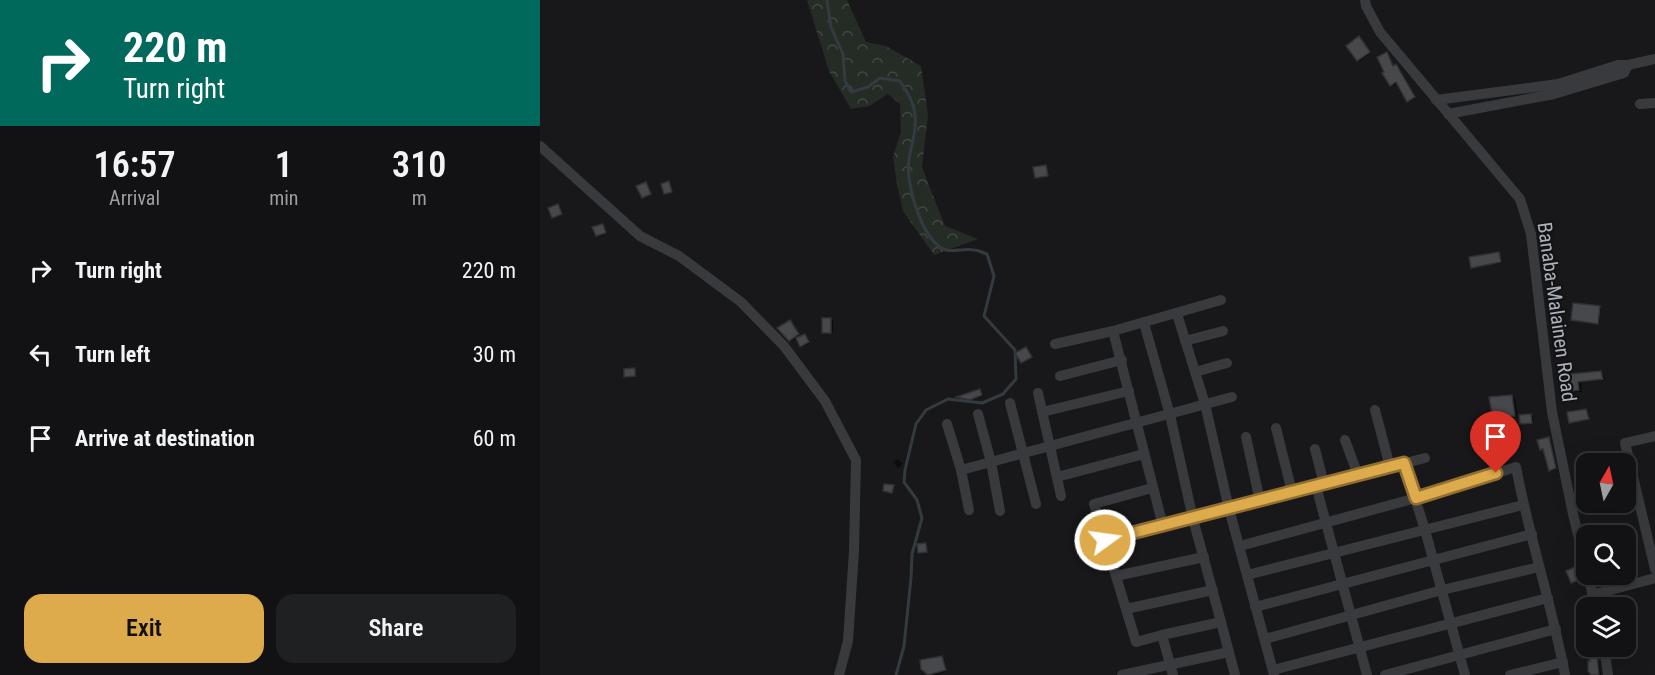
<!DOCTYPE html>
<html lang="en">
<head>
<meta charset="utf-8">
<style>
	body { margin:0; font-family:"Roboto Condensed",sans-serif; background:#1f2022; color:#f1f3f6; height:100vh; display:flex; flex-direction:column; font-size:22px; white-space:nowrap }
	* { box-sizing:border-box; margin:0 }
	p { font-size:20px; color:#9c9ea0 }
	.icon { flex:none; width:33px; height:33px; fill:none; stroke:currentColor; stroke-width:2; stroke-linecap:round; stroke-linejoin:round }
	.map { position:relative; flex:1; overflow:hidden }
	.panel { display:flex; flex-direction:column; background:#121214; width:540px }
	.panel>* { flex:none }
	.guide { background:#00695c; color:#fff; overflow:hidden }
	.needle { width:39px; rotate:9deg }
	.tools { position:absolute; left:1036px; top:453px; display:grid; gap:12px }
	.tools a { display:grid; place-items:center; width:60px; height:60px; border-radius:12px; background:#121214; box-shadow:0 6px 24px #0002,0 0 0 2px #313234; font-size:30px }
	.pin { position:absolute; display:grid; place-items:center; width:51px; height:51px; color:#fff; margin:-62px -26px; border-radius:50% 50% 50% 0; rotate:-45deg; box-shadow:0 0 6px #0007 }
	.pin .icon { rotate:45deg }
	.me { position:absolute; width:66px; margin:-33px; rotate:76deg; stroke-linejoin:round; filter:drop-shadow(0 0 4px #0008) }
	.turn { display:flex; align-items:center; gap:21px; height:126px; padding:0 24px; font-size:27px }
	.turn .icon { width:78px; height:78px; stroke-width:2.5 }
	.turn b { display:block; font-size:42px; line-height:51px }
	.eta { display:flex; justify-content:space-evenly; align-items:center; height:102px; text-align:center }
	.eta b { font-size:36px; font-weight:600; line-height:42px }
	.button { display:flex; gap:12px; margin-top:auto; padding:12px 24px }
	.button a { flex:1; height:69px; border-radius:18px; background:#ddab4c; color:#111; font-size:24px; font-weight:600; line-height:69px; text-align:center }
	.button a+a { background:#1f2022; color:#f1f3f6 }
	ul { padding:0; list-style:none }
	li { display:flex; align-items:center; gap:18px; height:84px; padding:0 24px }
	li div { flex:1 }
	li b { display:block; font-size:22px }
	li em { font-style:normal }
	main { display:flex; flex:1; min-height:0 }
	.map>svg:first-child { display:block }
</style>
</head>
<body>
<main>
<section class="panel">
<div class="guide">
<div class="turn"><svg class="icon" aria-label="right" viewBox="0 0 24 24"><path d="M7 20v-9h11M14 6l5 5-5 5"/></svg><div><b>220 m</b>Turn right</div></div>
</div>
<div class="eta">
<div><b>16:57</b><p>Arrival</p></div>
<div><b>1</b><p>min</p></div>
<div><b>310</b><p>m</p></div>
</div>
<ul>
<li><svg class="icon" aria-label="right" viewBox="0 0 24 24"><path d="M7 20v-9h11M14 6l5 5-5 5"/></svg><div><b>Turn right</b></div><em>220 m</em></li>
<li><svg class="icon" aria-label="left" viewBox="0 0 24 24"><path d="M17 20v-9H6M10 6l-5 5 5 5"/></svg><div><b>Turn left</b></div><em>30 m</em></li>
<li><svg class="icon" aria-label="arrive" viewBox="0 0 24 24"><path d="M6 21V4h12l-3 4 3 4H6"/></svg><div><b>Arrive at destination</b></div><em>60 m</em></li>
</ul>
<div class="button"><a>Exit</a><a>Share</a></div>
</section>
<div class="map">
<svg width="1115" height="675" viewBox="0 0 1115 675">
	<defs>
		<pattern id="forest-crowns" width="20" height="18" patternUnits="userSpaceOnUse" patternTransform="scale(1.5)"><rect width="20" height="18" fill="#242c25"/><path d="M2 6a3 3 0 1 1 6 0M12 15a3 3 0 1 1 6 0" fill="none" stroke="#414843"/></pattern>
	</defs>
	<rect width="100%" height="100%" fill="#18181a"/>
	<path fill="url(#forest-crowns)" d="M 267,0 L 307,0 L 326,42 L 346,46 L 381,66 L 388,115 L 382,167 L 405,226 L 438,239 L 394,255 L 363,211 L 357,184 L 353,157 L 361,132 L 360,104 L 348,94 L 329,106 L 311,109 L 289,71 Z"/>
	<g fill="#0007">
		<path d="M 821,39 L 831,53 L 820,61 L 818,60 Z"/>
		<path d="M 847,54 L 854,67 L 858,67 L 876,98 L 870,102 L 858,83 L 853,86 L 851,85 Z"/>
		<path d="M 63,225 L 68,234 L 59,237 L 57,235 Z"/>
		<path d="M 959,253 L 963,263 L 932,267 Z"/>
		<path d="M 1059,307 L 1061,308 L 1059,324 L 1032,319 Z"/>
		<path d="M 291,319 L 293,320 L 293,333 L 286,333 L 284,332 Z"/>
		<path d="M 252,323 L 261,337 L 267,337 L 270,343 L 263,347 L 257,338 L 252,341 L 250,340 Z"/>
		<path d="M 1061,372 L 1064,375 L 1065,380 L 1041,383 L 1042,392 L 1028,393 L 1024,391 L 1022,377 Z"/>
		<path d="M 440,390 L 444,396 L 433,400 L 419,398 Z"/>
		<path d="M 971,396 L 975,398 L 978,417 L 991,415 L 993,416 L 994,423 L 983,424 L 981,423 L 981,417 L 958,420 L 954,418 Z"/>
		<path d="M 1009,438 L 1011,440 L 1017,469 L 1013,471 L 1011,470 Z"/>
		<path d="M 358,459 L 363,464 L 358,468 L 353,462 Z"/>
		<path d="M 1047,617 L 1047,639 L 1042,618 Z"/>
		<path d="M 1090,627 L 1097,644 L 1075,650 L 1073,648 L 1072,646 L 1086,646 L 1086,628 Z"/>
		<path d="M 1056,646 L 1061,675 L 1052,675 Z"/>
		<path d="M 402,657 L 404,659 L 407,671 L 397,675 L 389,675 L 382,668 Z"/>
	</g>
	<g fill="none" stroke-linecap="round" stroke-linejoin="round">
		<path stroke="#333b41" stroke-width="3" d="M 287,0 L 291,27 L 303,54 L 305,81 L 311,92 L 328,87 L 340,78 L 360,81 C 367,92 374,102 375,115 C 377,132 371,144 369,160 C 365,183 382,242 406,250 C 415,252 425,248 434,250 C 438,250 443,253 447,254 L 454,276 L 444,316 L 475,350 L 476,379 L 463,394 L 442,403 L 408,399 L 386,410 L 376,424 L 365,470 L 364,482 L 377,500 L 382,518 L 372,554 L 371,578 L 364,646 L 356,675"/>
	</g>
	<g fill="#47484c" stroke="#323235" stroke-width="1.5">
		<path d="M 819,36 L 830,52 L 817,61 L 806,46 Z"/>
		<path d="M 847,52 L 853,66 L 856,64 L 875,97 L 867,102 L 856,82 L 850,86 L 842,73 L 844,72 L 837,57 Z"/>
		<path d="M 506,165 L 508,176 L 495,178 L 493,167 Z"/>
		<path d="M 129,181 L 132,192 L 124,194 L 121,184 Z"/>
		<path d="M 106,182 L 111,194 L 102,198 L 96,186 Z"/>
		<path d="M 18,204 L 22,214 L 12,218 L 8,208 Z"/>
		<path d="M 63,224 L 66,233 L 56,236 L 52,227 Z"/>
		<path d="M 959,252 L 961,262 L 931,268 L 929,257 Z"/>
		<path d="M 1033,303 L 1060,306 L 1058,324 L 1031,320 Z"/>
		<rect x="282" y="318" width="9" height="15"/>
		<path d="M 250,320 L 259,334 L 249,341 L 237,328 Z"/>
		<path d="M 265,334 L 269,342 L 260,347 L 256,338 Z"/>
		<path d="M 486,347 L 492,357 L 481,363 L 475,353 Z"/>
		<path d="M 95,368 L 95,376 L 84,377 L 84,369 Z"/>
		<path d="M 1061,371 L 1063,379 L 1038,382 L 1039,390 L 1023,392 L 1020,375 Z"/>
		<path d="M 440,389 L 442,395 L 430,400 L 416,397 Z"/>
		<path d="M 972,395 L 975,416 L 953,419 L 949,397 Z"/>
		<path d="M 1046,409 L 1049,419 L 1029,423 L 1027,412 Z"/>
		<path d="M 991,414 L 992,423 L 980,424 L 979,415 Z"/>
		<path d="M 1009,437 L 1016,468 L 1009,471 L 1003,449 L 1000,450 L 997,440 Z"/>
		<path d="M 344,484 L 354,485 L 352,493 L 343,491 Z"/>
		<path d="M 386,543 L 387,552 L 378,553 L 377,544 Z"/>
		<path d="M 1035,567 L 1041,579 L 1031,583 L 1026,571 Z"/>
		<path d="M 1086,618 L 1088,618 L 1095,643 L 1086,645 Z"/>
		<path d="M 1047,646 L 1056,646 L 1059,675 L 1051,675 L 1048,671 L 1048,661 L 1050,661 Z"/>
		<path d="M 402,656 L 406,670 L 388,675 L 381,669 L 380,660 Z"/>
	</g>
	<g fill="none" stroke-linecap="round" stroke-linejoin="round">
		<g stroke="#393a3e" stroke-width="10">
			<path d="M 825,0 L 826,6 L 840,32 L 980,199 L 991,234 L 1012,412 L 1033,514 L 1056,608"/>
			<path d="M 896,100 L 1018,84 L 1078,65 L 1088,65 L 1115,59"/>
			<path d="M 1100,104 L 1114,103"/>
			<path d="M 908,114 L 1014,94 L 1084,73 L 1088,65"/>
			<path d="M 0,146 L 100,236 L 139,256 L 201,302 L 244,346 L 285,401 L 316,460 L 314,551 L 308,641 L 299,675"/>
			<path d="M 637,314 L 665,404 L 689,509 L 734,675"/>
			<path d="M 604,323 L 630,415 L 653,519 L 681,622 L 622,635 L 633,675"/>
			<path d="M 573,331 L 623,526"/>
			<path d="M 645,341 L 683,331"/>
			<path d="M 515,344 L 573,331 L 681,300"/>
			<path d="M 655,372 L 687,363"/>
			<path d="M 520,376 L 582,360"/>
			<path d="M 498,393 L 521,496"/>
			<path d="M 470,403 L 496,504"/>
			<path d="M 835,410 L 850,467"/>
			<path d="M 502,412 L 589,391"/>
			<path d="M 438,414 L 451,462 L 460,511"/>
			<path d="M 407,424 L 421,470 L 429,510"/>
			<path d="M 736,428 L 752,492"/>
			<path d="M 1115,436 L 1085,443 L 1115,569"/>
			<path d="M 706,437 L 720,501"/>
			<path d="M 805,440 L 818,475"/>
			<path d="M 775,449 L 784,484"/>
			<path d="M 864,463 L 885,530 L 925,675"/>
			<path d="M 421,470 L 692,397"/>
			<path d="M 517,477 L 604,454"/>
			<path d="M 776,486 L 827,675"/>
			<path d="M 612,488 L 554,504 L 596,642 L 622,635"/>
			<path d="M 565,540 L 885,458"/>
			<path d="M 700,546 L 876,498 L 976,467 C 989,537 1012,605 1025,675"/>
			<path d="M 707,575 L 983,505"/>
			<path d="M 576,576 L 664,557"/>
			<path d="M 1052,595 L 1115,578"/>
			<path d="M 715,607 L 992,534"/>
			<path d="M 586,609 L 673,590"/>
			<path d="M 681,622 L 695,675"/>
			<path d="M 725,639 L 902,590 L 999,567"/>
			<path d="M 1064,646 L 1068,675"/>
			<path d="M 733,670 L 1008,598"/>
			<path d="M 582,675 L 689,652"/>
			<path d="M 845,675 L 1016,629"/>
			<path d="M 970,675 L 1023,662"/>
		</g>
	</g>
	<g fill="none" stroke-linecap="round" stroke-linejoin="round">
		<defs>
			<path id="route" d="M 565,540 L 864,463 L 876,498 L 956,473"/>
		</defs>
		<use href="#route" stroke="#906f31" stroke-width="15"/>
		<use href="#route" stroke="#ddab4c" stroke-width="10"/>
	</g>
	<g text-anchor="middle" stroke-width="4.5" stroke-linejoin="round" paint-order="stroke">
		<g font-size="20" fill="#acb0b8" stroke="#131315">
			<text transform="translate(1017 312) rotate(82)" y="7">Banaba-Malainen Road</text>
		</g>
	</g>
</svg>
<div class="tools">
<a><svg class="needle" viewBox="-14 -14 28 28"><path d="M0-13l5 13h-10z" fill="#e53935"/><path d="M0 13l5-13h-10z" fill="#9c9ea0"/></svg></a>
<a><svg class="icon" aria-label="search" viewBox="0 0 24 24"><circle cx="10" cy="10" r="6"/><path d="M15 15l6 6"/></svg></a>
<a><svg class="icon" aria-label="layers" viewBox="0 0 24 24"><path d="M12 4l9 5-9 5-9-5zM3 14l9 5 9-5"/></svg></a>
</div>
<div class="pin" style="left:956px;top:473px;background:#d93025"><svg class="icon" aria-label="arrive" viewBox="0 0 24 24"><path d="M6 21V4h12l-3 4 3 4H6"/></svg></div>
<svg class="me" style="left:565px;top:540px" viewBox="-20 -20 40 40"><circle r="17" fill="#ddab4c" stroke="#fff" stroke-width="3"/><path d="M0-11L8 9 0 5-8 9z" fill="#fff"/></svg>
</div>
</main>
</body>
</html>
